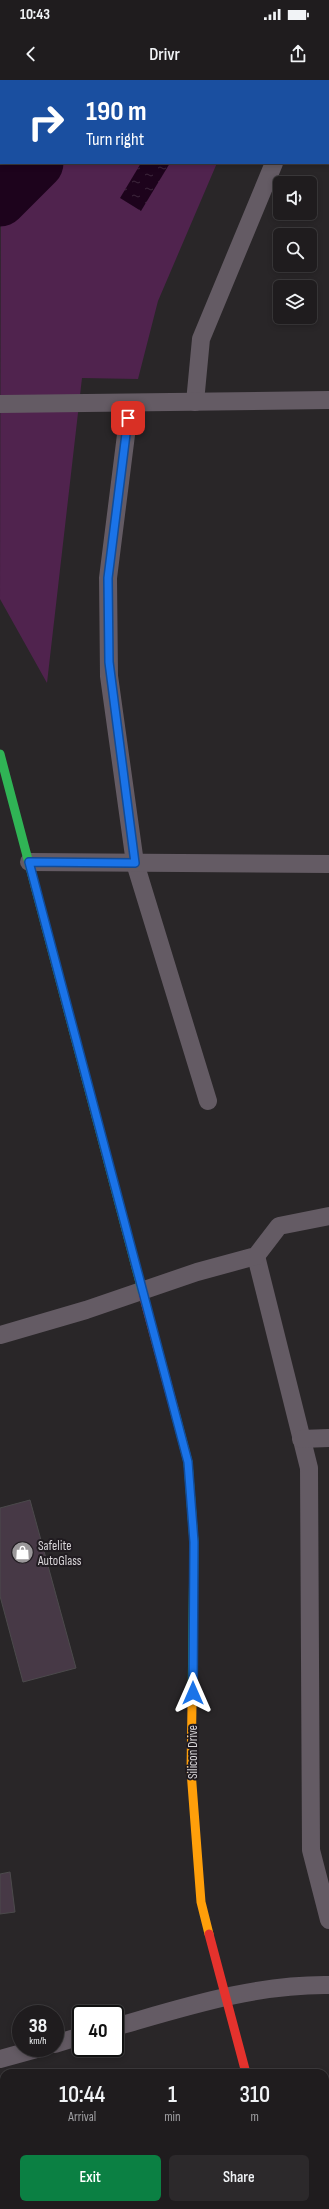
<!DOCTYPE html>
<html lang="en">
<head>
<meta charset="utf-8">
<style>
	body { margin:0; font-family:"Sofia Sans Condensed",sans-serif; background:#2c292b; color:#f1f3f6; height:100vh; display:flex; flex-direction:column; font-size:15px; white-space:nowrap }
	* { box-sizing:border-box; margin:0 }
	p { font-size:13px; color:#a1a1a4 }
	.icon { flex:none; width:22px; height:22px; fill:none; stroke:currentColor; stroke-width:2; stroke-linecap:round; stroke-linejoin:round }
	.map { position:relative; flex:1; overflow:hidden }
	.drawer { position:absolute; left:0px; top:1989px; width:329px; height:140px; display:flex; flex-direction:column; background:#1f1c1e; border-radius:12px 12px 0 0; box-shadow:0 2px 6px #0003,0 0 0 1px #3c3a3c }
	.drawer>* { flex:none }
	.hud { position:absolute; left:0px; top:0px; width:329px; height:84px; box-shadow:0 2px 6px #0003,0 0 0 1px #3c3a3c; background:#1a4fa0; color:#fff; overflow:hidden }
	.controls { position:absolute; left:273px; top:96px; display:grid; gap:8px }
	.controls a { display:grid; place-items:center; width:44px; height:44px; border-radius:6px; background:#1f1c1e; box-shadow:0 2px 6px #0003,0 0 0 1px #3c3a3c; font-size:20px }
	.speed { position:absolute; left:12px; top:1925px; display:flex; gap:8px; font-size:20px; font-weight:700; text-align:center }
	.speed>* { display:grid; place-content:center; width:52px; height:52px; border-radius:50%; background:#1f1c1e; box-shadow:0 2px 6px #0003,0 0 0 1px #3c3a3c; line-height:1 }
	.speed small { font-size:10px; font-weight:400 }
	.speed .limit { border:2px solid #111; border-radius:6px; background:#fff; color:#111 }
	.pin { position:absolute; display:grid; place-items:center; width:34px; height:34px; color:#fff; margin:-17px; border-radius:8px; box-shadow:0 2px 6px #0006 }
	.me { position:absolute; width:44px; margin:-22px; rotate:0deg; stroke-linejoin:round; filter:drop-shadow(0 0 3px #0008) }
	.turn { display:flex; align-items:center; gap:14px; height:84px; padding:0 20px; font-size:18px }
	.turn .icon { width:52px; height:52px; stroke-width:2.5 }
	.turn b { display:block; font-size:28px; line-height:34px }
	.eta { display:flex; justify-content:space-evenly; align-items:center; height:68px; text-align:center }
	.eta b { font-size:24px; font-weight:600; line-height:28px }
	.action { display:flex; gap:8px; margin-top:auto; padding:8px 20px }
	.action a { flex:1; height:46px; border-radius:6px; background:#0b8043; color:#fff; font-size:16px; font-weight:600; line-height:46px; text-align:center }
	.action a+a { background:#2c292b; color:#f1f3f6 }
	.status { display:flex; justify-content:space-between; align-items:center; height:28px; padding:0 20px; background:#1f1c1e; direction:ltr }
	.status svg { height:11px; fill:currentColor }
	header { display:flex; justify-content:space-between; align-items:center; height:52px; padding:0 20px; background:#1f1c1e; font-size:18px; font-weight:600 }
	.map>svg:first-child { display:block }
</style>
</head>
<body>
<div class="status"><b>10:43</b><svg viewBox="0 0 49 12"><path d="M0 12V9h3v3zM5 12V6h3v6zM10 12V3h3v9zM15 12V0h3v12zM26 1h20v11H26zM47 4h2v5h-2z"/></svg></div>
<header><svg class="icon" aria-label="back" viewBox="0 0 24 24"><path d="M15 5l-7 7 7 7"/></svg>Drivr<svg class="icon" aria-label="share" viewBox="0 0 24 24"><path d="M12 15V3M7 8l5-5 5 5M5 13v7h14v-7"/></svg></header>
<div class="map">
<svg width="329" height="2129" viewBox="0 0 329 2129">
	<defs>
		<pattern id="water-ripples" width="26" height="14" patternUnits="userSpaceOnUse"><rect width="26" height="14" fill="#1d031c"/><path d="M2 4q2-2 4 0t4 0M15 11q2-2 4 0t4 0" fill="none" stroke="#3d273c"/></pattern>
	</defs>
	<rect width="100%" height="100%" fill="#292628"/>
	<g fill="#50234e">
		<path d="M 39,0 L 252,0 L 39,1 Z"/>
		<path d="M 1,41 L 1,83 L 217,83 L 158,221 L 138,299 L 82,298 L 47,603 L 0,519 Z"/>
	</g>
	<path fill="url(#water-ripples)" d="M 141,83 L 170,83 L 141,131 L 120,118 Z"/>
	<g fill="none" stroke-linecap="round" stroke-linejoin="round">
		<g stroke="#1d031c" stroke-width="53">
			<path d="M 77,1 L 77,0"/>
			<path d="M 0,120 L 37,83"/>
		</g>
	</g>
	<g fill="#473946" stroke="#4c4a4c">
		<path d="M 30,1420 L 76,1588 L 23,1602 L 0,1516 L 0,1428 Z"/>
		<path d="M 10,1792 L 15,1832 L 0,1834 L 0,1794 Z"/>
		<path d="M 4,2107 L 4,2125 L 51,2125 L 52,2129 L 0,2129 L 0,2108 Z"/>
	</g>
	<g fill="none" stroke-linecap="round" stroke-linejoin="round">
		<g stroke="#645b64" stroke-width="18">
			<path d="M 308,1 L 308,0"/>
			<path d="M 195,322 L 201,259 L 274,83"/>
			<path d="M 130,323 L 108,498 L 109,596 L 135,783 L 208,1021"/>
			<path d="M 0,324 L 329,320"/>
			<path d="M 29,782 L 329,784"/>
			<path d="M 256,1176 L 309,1388 L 311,1770 L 329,1840"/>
			<path d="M 0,1255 L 86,1230 L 197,1192 L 256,1176 L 279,1146 L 329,1136"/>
			<path d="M 301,1359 L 329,1358"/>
			<path d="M 115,1947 C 185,1927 255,1904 329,1905"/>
			<path d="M 55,1964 L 81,1956"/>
			<path d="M 0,1979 L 40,1968"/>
		</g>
		<path stroke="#645b64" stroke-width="22" d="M 281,2125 L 282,2129"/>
		<g stroke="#30b455" stroke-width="9">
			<path d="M 0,674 L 143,1214"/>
			<path d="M 174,1329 L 188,1382 L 194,1462 L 192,1625"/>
		</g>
		<path stroke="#ff9f0a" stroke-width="9" d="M 192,1625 L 191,1691 L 201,1822 L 209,1854"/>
		<g stroke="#e5322d" stroke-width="9">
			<path d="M 143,1214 L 174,1329"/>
			<path d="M 209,1854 L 246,1993"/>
		</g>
	</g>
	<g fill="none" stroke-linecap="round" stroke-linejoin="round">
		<defs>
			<path id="route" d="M 128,338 L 108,498 L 109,582 L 135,783 L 29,782 L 188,1382 L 194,1462 L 193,1613"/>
		</defs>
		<use href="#route" stroke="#114b97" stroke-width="10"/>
		<use href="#route" stroke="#1a73e8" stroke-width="7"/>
	</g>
	<defs>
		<symbol id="shop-disc" viewBox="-11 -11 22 22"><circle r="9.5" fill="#9b989a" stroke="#201b20"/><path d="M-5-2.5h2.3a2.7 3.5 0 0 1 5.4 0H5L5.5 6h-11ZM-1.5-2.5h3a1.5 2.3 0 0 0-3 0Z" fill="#fff"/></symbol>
	</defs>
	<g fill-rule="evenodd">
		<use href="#shop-disc" x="10" y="1460" width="25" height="25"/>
	</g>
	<g text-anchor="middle" stroke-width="4" stroke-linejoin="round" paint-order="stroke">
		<g font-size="13" fill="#d8d5d8" stroke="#201b20" text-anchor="start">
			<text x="38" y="1470">Safelite<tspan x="38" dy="15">AutoGlass</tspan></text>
		</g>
		<g font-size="13" fill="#d8d5d8" stroke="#201b20">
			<text transform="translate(192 1672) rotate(-90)" y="5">Silicon Drive</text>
		</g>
	</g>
</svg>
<div class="controls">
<a><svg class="icon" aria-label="sound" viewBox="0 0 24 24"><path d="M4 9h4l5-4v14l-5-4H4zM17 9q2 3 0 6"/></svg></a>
<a><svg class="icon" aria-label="search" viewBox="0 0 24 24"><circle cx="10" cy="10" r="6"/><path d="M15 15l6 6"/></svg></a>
<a><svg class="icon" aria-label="layers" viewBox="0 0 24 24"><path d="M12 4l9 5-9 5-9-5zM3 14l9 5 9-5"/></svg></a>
</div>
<div class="speed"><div>38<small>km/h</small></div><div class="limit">40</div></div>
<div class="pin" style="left:128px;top:338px;background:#d93025"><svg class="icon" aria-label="arrive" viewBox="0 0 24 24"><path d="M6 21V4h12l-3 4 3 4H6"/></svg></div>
<svg class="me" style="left:193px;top:1613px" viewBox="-20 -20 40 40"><path d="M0-17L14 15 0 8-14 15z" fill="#1a73e8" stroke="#fff" stroke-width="4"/></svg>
<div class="hud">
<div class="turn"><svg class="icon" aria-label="right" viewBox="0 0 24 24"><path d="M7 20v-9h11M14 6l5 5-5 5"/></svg><div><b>190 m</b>Turn right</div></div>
</div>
<section class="drawer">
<div class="eta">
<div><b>10:44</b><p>Arrival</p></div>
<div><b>1</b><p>min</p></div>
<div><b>310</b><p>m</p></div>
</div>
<div class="action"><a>Exit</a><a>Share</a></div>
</section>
</div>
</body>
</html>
